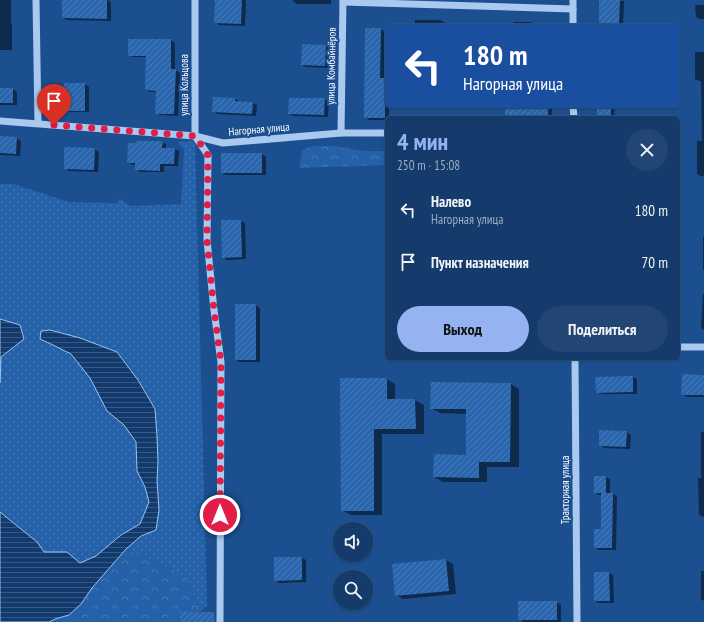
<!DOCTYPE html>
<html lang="ru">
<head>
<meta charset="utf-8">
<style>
	body { margin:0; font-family:"PT Sans Narrow",sans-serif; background:#214673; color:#f1f3f6; height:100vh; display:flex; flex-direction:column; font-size:15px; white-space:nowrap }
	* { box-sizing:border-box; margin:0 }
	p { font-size:13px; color:#9dadc1 }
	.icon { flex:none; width:22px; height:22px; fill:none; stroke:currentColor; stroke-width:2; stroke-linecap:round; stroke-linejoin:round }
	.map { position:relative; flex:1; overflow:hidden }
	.side { position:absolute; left:385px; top:116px; width:295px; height:244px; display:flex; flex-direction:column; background:#143b6b; border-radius:6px; box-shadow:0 1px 3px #0004,0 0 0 1px #33557e }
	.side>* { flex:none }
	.top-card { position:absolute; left:385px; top:24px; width:295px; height:84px; border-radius:6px; box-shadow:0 1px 3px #0004,0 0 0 1px #33557e; background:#1a4fa0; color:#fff; overflow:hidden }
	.controls { position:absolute; left:333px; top:522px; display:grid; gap:8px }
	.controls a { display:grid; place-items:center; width:40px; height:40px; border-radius:50%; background:#143b6b; box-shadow:0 1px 3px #0004,0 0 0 1px #33557e; font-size:20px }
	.pin { position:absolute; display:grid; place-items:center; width:34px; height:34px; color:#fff; margin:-41px -17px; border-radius:50% 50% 50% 0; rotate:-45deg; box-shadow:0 0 4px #0007 }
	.pin .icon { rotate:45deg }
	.me { position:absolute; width:44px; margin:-22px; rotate:0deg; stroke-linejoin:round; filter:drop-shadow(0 0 3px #0008) }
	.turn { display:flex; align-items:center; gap:14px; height:84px; padding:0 12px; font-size:18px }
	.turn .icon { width:52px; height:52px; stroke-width:2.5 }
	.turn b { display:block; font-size:28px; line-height:34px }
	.round { display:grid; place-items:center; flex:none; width:42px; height:42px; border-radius:21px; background:#214673 }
	.summary { display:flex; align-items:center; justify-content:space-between; height:68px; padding:0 12px }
	h1 { font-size:24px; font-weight:600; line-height:30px; color:#95b2f1 }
	.action { display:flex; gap:8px; margin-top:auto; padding:8px 12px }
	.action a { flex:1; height:46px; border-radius:24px; background:#95b2f1; color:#111; font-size:16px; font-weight:600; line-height:46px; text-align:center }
	.action a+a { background:#214673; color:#f1f3f6 }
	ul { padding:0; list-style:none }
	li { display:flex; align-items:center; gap:12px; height:52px; padding:0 12px }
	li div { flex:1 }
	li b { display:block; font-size:15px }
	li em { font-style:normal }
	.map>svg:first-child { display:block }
</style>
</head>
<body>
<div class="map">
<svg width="704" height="622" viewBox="0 0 704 622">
	<defs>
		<pattern id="grass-dots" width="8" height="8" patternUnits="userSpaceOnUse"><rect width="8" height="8" fill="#2461a8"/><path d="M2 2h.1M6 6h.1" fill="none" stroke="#4579b5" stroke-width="1.8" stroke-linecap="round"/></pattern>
		<pattern id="forest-crowns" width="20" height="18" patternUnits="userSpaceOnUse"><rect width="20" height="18" fill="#2461a8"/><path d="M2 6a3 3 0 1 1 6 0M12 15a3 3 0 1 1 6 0" fill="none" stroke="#4579b5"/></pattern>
		<pattern id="water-rules" width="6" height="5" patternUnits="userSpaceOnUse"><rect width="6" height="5" fill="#123a6d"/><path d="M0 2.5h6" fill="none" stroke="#365883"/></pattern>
		<pattern id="building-hatch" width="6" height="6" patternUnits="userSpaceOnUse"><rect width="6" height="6" fill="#2a66ad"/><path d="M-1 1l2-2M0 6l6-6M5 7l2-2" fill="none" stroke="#4a7db9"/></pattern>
	</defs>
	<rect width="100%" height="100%" fill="#1b4f8f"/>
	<path fill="url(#grass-dots)" d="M 195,141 L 207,606 L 200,611 L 190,583 L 179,572 L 126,549 L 141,536 L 157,481 L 158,462 L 157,436 L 155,408 L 138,380 L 117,352 L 40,340 L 53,345 L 71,353 L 90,378 L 107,411 L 124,425 L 136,442 L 137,471 L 145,487 L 149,502 L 140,524 L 121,535 L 96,556 L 80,563 L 67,552 L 44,552 L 37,542 L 0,512 L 0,383 L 1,357 L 24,338 L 20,325 L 0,319 L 0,184 L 13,184 L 69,202 L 117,203 L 119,199 L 131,206 L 181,204 L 184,150 L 177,142 Z"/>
	<g fill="url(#forest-crowns)">
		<path d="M 313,146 L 335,146 L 363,151 L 387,151 L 387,165 L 299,168 L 302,150 Z"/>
		<path d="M 126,549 L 179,572 L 190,583 L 200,611 L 180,611 L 180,622 L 49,622 L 55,619 L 69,615 L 81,604 L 92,588 Z"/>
	</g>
	<g fill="url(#water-rules)" stroke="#9cc4f0">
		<path d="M 0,319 L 20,325 L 24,339 L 1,357 L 0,383 Z"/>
		<path d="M 50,330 L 80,338 L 117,352 L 138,380 L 155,409 L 157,436 L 158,462 L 157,481 L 159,510 L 156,530 L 141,536 L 126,549 L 92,588 L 81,604 L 69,615 L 55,619 L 49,622 L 0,622 L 0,512 L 37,542 L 44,552 L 67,552 L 80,563 L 96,556 L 121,535 L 140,524 L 149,502 L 145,487 L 137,471 L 136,442 L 124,425 L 107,411 L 90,378 L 71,354 L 53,345 L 40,339 L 41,331 Z"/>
	</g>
	<g fill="#0007">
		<path d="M 0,0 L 11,0 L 11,23 L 12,24 L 12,50 L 0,50 Z"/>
		<path d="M 63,0 L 108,0 L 111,2 L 111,21 L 67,20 L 63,18 Z"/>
		<path d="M 216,0 L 246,0 L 245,26 L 219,25 L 215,22 Z"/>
		<path d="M 293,0 L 331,0 L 331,4 L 297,4 L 293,1 Z"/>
		<path d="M 600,0 L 624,1 L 623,26 L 600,26 Z"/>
		<path d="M 695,5 L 704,5 L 704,19 L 700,19 L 696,17 Z"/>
		<path d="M 415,20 L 440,20 L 444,22 L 444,26 L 415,26 Z"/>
		<path d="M 514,22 L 530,22 L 535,24 L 535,26 L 495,26 L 514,26 Z"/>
		<path d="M 380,29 L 385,32 L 384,79 L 387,80 L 387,106 L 389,106 L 389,118 L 387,118 L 387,120 L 369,120 L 365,117 Z"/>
		<path d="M 171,40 L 175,43 L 175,70 L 180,73 L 178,116 L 160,115 L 156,113 L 157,92 L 150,92 L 146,90 L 147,57 L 133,57 L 129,55 Z"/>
		<path d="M 326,46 L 330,49 L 329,68 L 306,67 L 302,65 Z"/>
		<path d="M 695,52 L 704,52 L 704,176 L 701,176 L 697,174 L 697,141 L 702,141 L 701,81 L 699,81 L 695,79 Z"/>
		<path d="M 85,84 L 89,87 L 89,112 L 70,112 L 66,110 Z"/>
		<path d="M 0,89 L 13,89 L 17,92 L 17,105 L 0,105 Z"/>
		<path d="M 235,99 L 239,101 L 252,103 L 257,105 L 256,116 L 217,114 L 213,111 Z"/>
		<path d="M 324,99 L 329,101 L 328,117 L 294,116 L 289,114 Z"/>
		<path d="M 515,106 L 552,106 L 552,118 L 519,118 L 515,116 Z"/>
		<path d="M 598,106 L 614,106 L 615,118 L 598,118 Z"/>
		<path d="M 0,137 L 17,138 L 21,141 L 20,156 L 0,155 Z"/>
		<path d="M 162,142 L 166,144 L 166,149 L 175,149 L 179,151 L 178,166 L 164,166 L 164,172 L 140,172 L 136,169 L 136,165 L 132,165 L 128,162 Z"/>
		<path d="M 94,149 L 99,152 L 98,172 L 69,171 L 65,168 Z"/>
		<path d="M 262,154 L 266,157 L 266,175 L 226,175 L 222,173 Z"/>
		<path d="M 241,221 L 245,223 L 246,259 L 227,260 L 223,257 Z"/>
		<path d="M 703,237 L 704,237 L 704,270 L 703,269 Z"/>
		<path d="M 703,294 L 704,294 L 704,330 L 701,328 Z"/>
		<path d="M 255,305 L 260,308 L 260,362 L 240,362 L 236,360 Z"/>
		<path d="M 704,376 L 704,397 L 687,397 L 682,394 Z"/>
		<path d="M 633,377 L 637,379 L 637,394 L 601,394 L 597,392 Z"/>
		<path d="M 387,379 L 395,384 L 395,400 L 415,400 L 424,405 L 424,434 L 382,434 L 382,515 L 351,515 L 342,510 Z"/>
		<path d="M 511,384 L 519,389 L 519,467 L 487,467 L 487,482 L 443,482 L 434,477 L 467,456 L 467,414 L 440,413 L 431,408 Z"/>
		<path d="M 626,432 L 631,435 L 630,449 L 604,448 L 600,445 Z"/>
		<path d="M 701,432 L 704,432 L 704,517 L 703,517 L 699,515 L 698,478 L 701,478 Z"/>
		<path d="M 595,477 L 606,477 L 610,479 L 610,494 L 613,494 L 617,496 L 616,550 L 599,550 L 595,548 L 602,530 L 602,495 L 599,495 L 595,492 Z"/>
		<path d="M 302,558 L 306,560 L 306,582 L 279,583 L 275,580 Z"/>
		<path d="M 446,560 L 453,564 L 456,594 L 403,599 L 396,595 Z"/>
		<path d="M 701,571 L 704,571 L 704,601 L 701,599 Z"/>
		<path d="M 595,573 L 609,573 L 613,575 L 614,603 L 599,603 L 595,601 Z"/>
		<path d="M 556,602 L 561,605 L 561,622 L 524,622 L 520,619 Z"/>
	</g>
	<g fill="url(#building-hatch)">
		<path d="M 62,0 L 107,0 L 107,19 L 62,18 Z"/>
		<path d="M 215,0 L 242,0 L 241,24 L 214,23 Z"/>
		<path d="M 599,0 L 620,0 L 619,26 L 599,26 Z"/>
		<path d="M 365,28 L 381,28 L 380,78 L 385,78 L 385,118 L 364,118 Z"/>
		<path d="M 128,39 L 171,39 L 171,69 L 176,69 L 174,114 L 155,114 L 156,91 L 145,90 L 146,56 L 128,56 Z"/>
		<path d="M 302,44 L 326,45 L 325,66 L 301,65 Z"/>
		<path d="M 64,83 L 85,83 L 85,111 L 65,111 Z"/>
		<rect x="0" y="88" width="13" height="15"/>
		<path d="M 213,97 L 235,98 L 235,101 L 253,102 L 252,114 L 212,112 Z"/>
		<path d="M 289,98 L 325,98 L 324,115 L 288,114 Z"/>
		<path d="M 505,106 L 548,106 L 548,117 L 505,116 Z"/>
		<rect x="597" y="106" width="14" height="12"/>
		<path d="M 0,136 L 17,137 L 16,154 L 0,153 Z"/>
		<path d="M 136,141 L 163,141 L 162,148 L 175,148 L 174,164 L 160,164 L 160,171 L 135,170 L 135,163 L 127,163 L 128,143 L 136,143 Z"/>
		<path d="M 64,147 L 95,148 L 94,170 L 64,169 Z"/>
		<rect x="221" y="153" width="41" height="20"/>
		<path d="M 221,220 L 241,220 L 242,257 L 222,258 Z"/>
		<rect x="235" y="304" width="21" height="56"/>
		<path d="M 682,374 L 704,375 L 704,395 L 681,395 Z"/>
		<path d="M 633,376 L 633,392 L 596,393 L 595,377 Z"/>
		<path d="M 340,378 L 387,378 L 387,399 L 415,399 L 416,429 L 374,429 L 374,511 L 341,511 Z"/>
		<path d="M 431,382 L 511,383 L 510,462 L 479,462 L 479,478 L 433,477 L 434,454 L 466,455 L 466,409 L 430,409 Z"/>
		<path d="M 599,430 L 627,431 L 626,447 L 599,446 Z"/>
		<path d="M 594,476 L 606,476 L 606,493 L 613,493 L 612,548 L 594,548 L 594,529 L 601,529 L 601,493 L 594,493 Z"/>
		<path d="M 274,557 L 302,557 L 302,580 L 274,581 Z"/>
		<path d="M 446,559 L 449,591 L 395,596 L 392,564 Z"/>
		<path d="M 594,572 L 609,572 L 610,601 L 594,601 Z"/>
		<rect x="518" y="601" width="39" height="19"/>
		<path d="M 180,611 L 214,612 L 214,622 L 180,622 Z"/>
	</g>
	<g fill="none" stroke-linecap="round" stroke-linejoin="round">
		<g stroke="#a9c9ee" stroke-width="7">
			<path d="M 36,0 L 38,123"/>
			<path d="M 195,0 L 195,136 L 208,155 L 207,240 L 214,310 L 221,362 L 220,622"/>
			<path d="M 343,2 L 573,9"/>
			<path d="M 573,26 L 573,0"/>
			<path d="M 573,106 L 574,118"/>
			<path d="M 0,121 L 195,136 L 223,143 L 341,133 L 387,133"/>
			<path d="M 341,133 L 343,0"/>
			<path d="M 678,347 L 704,347"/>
			<path d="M 575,358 L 577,622"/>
		</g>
	</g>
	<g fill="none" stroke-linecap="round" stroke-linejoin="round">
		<path stroke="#e11d48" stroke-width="7" stroke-dasharray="0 12.6" d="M 54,125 L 195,136 L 208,155 L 207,240 L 214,310 L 221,362 L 220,515"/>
	</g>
	<g text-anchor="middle" stroke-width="4" stroke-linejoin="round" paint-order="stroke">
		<g font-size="11" fill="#fff" stroke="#1b4f8f">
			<text transform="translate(331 66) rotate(-89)" y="4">улица Комбайнёров</text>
			<text transform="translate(184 85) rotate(-90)" y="4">улица Кольцова</text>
			<text transform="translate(259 129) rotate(-5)" y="4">Нагорная улица</text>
			<text transform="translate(565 490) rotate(-90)" y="4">Тракторная улица</text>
		</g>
	</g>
</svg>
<div class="controls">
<a><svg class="icon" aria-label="sound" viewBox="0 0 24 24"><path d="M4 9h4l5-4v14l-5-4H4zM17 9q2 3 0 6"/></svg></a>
<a><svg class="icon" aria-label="search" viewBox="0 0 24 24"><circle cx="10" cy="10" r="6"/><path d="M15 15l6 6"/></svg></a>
</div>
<div class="pin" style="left:54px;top:125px;background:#d93025"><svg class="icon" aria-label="arrive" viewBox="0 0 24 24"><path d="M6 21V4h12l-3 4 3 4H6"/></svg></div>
<svg class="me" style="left:220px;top:515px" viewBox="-20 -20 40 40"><circle r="17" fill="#e11d48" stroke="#fff" stroke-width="3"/><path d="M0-11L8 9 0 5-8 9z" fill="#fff"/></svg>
<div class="top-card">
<div class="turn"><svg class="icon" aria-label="left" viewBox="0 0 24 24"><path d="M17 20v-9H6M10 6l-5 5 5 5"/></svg><div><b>180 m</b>Нагорная улица</div></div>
</div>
<section class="side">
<div class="summary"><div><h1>4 мин</h1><p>250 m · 15:08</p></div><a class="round"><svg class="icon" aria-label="close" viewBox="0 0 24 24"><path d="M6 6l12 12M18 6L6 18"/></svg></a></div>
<ul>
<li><svg class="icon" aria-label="left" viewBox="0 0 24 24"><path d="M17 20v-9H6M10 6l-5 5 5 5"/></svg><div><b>Налево</b><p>Нагорная улица</p></div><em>180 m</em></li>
<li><svg class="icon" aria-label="arrive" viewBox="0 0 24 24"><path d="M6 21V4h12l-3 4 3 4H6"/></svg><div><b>Пункт назначения</b></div><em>70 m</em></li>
</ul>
<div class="action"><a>Выход</a><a>Поделиться</a></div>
</section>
</div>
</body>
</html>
